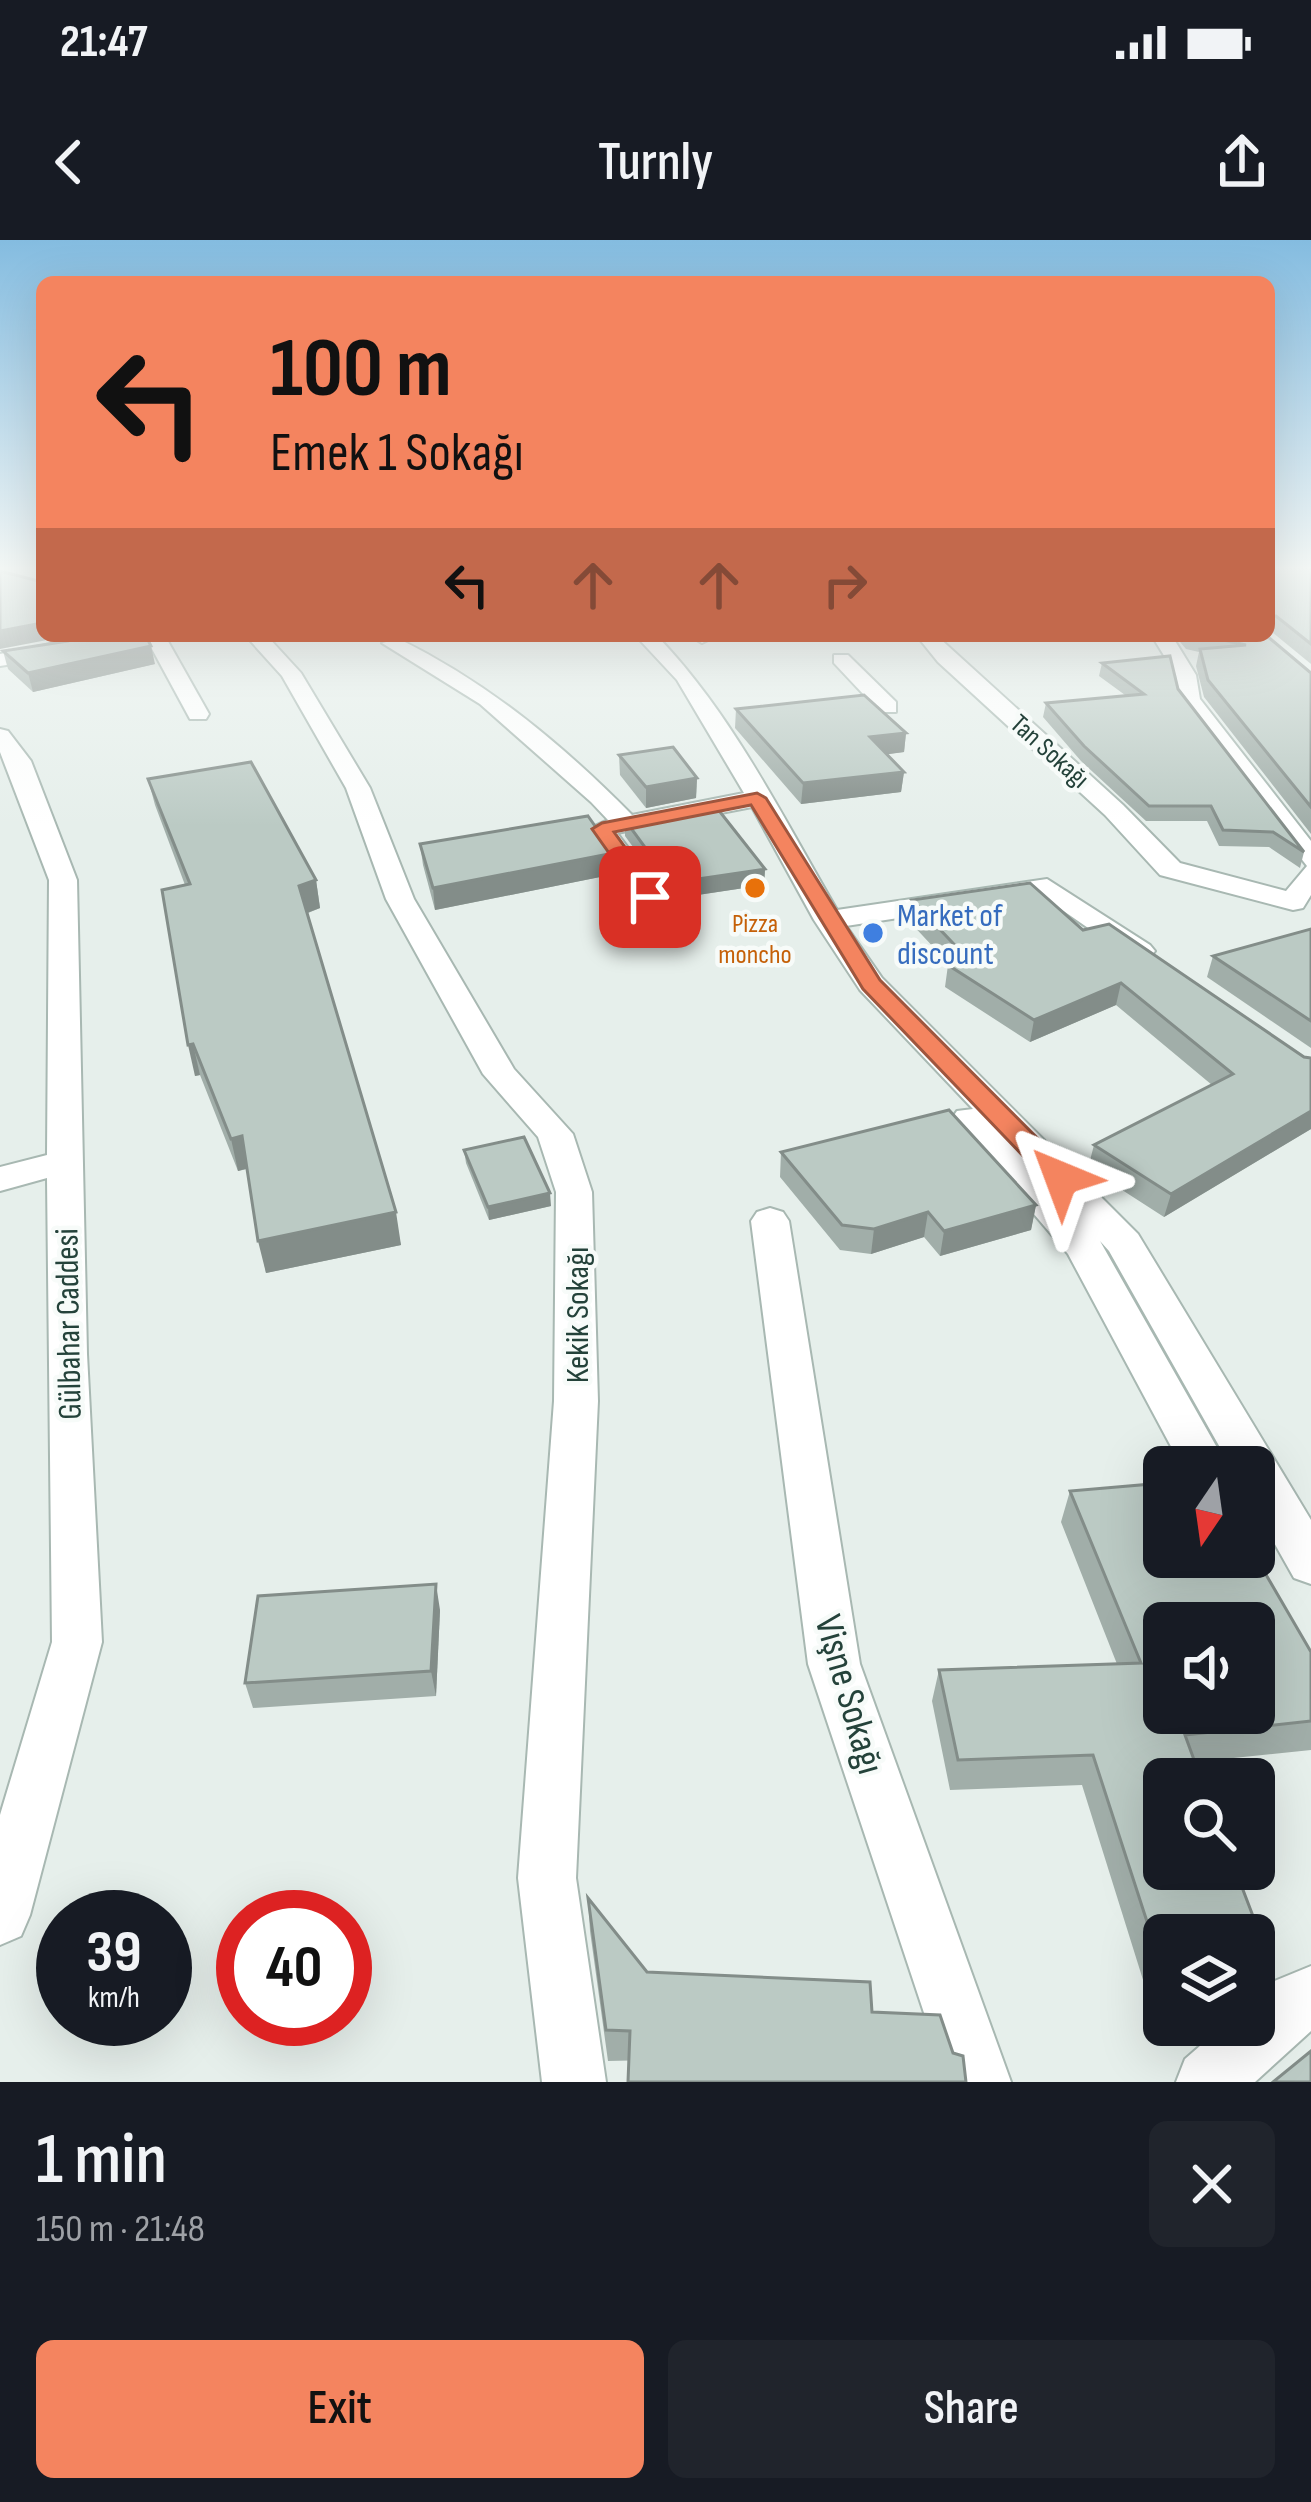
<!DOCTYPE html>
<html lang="en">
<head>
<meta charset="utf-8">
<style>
	body { margin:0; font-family:"Sofia Sans Condensed",sans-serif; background:#20242c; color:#f1f3f6; height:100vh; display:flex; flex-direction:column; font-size:45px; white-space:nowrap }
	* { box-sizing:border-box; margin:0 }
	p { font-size:39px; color:#9ea1a6 }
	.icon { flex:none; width:66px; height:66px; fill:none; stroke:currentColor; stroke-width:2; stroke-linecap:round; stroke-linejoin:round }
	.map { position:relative; height:1842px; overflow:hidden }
	.panel { display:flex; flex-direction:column; background:#171b24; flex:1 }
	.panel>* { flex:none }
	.banner { position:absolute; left:36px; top:36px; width:1239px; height:366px; border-radius:18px; box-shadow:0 12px 48px #0002; background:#f4845f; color:#111; overflow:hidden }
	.needle { width:78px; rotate:193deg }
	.tools { position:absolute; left:1143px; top:1206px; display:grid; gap:24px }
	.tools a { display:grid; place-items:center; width:132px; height:132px; border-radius:18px; background:#171b24; box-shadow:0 12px 48px #0002; font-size:60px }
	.speed { position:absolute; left:36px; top:1650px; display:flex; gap:24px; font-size:60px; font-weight:700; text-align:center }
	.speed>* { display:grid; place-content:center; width:156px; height:156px; border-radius:50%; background:#171b24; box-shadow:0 12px 48px #0002; line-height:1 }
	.speed small { font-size:30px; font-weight:400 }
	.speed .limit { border:18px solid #d22; background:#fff; color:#111 }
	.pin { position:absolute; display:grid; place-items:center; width:102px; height:102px; color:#fff; margin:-51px; border-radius:24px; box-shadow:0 6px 18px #0006 }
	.me { position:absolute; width:132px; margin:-66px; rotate:316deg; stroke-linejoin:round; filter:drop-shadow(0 0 9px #0008) }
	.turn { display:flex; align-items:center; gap:42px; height:252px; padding:0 36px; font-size:54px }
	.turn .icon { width:156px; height:156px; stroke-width:2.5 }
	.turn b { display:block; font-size:84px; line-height:102px }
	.lanes { display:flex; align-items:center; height:114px; padding:0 36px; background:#0003; justify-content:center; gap:60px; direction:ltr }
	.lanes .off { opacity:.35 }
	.round { display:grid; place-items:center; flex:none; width:126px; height:126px; border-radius:18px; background:#20242c }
	.headline { display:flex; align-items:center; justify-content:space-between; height:204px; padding:0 36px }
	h1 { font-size:72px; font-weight:600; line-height:90px }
	.action { display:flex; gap:24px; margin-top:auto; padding:24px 36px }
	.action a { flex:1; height:138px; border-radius:18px; background:#f4845f; color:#111; font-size:48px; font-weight:600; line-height:138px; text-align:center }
	.action a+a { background:#20242c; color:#f1f3f6 }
	.status { display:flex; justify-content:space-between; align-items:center; height:84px; padding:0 60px; background:#171b24; direction:ltr }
	.status svg { height:33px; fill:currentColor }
	header { display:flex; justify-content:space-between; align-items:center; height:156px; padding:0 36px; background:#171b24; font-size:54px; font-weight:600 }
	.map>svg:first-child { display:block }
</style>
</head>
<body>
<div class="status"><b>21:47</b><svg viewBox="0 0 49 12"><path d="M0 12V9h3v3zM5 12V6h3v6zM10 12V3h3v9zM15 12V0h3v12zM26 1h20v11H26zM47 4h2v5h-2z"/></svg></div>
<header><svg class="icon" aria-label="back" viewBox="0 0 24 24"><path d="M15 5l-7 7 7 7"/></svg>Turnly<svg class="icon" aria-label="share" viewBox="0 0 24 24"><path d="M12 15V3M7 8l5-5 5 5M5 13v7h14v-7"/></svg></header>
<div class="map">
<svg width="1311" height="1842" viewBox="0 0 1311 1842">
	<rect width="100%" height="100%" fill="#e6efeb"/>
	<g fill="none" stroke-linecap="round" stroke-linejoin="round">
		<defs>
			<g id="minor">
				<path d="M 91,396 L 121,396 L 71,415 L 0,426 L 0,414 Z"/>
				<path d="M 145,396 L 165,396 L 209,474 L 206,479 L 190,479 Z"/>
				<path d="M 246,396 L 267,396 L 301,433 L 370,548 L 414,659 L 514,829 L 573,894 L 592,952 L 598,1161 L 576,1638 L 606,1842 L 542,1842 L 518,1638 L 554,1161 L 556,952 L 538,897 L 483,834 L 386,659 L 346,548 L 282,436 Z"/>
				<path d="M 636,396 L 657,396 C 733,475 782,576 837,670 L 1047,639 L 1150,705 L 1155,711 L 1150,717 L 1130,717 L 1042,656 L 846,686 L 882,738 L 1138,994 L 1311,1280 L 1311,1344 L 1294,1338 L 1254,1267 L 1254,1227 L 1231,1227 L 1109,1011 L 1100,1001 L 1228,1227 L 1182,1227 L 1068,1014 L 952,878 L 957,871 L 973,869 L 860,750 L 814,680 L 752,567 L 617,593 L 689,691 L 685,697 L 665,697 L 588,589 L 608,580 L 591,562 L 480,464 L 382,403 L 399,399 C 488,443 562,504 632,575 L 744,553 L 677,440 Z"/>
				<path d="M 716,396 L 702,403 L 692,397 L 693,396 Z"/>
				<path d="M 917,396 L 937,396 L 1123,565 L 1180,623 L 1286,651 L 1307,626 L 1178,460 L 1176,435 L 1152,396 L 1172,396 L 1196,435 L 1200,459 L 1311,601 L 1311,655 L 1303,668 L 1293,670 L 1160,635 L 1105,575 L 938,422 Z"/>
				<path d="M 834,415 L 848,415 L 896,462 L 896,472 L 880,472 L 834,423 Z"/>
				<path d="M 0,489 L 8,491 L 31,521 L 77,640 L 87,1114 L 102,1402 L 30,1675 L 21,1696 L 0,1705 L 0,1575 L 52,1402 L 47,938 L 0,951 L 0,927 L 47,915 L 49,640 L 0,512 Z"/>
				<path d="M 770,968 L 783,972 L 789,981 L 860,1424 L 1011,1842 L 947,1842 L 808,1424 L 751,981 L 757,972 Z"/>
				<path d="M 1311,1726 L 1311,1791 L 1255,1842 L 1176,1842 L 1185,1819 L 1224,1785 L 1254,1785 L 1254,1758 L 1272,1742 Z"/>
			</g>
		</defs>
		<use href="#minor" stroke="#a8b8b2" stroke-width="4"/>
		<use href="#minor" fill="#fff" fill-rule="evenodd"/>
	</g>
	<g fill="#a1aea9">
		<path d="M 1269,328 L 1311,328 L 1311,424 L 1272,392 L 1269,392 Z"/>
		<path d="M 1121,396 L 1152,396 L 1150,402 Z"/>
		<path d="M 1175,396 L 1267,396 L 1311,433 L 1311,594 L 1204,457 L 1196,426 L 1199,412 L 1186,409 Z"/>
		<path d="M 68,401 L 155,424 L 33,452 L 8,429 L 3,411 Z"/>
		<path d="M 1102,423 L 1178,449 L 1304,612 L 1300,628 L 1269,607 L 1219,606 L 1207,581 L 1146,581 L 1081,521 L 1043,477 L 1046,463 L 1125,455 L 1099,436 Z"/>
		<path d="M 736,469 L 906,493 L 904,512 L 887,514 L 904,532 L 901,552 L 801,564 L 735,488 Z"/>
		<path d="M 619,515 L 697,538 L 696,558 L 646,568 L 620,535 Z"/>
		<path d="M 148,539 L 316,640 L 320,668 L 308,673 L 401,1005 L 266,1033 L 247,929 L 238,931 L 200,835 L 195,836 L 185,645 L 155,565 Z"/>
		<path d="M 625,580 L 765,629 L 764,645 L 671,659 L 625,596 Z"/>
		<path d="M 420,604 L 615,634 L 435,670 L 423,625 Z"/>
		<path d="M 912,660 L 1083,690 L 1304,817 L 1311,818 L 1311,889 L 1164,977 L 1088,928 L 1094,905 L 1212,845 L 1116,765 L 1030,802 L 945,747 L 948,725 L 950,725 L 909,681 Z"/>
		<path d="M 1311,689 L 1311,808 L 1207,737 L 1213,716 Z"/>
		<path d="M 464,910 L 551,966 L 489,980 L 466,923 Z"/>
		<path d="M 781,912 L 1036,965 L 1031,990 L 940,1016 L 924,997 L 871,1014 L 840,1010 L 780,937 Z"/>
		<path d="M 1070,1251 L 1311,1412 L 1311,1510 L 1195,1522 L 1269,1718 L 1254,1741 L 1254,1695 L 1164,1695 L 1164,1785 L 1171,1785 L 1159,1791 L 1082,1545 L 950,1550 L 932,1461 L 939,1430 L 1117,1424 L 1061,1282 Z"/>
		<path d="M 440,1370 L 436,1456 L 253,1468 L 245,1443 Z"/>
		<path d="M 588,1658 L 647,1732 L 872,1772 L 953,1813 L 608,1821 L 590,1691 Z"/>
	</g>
	<g fill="#838d89">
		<path d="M 42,383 L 42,396 L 68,396 L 0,409 L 0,391 Z"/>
		<path d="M 151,406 L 155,424 L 33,452 L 28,433 Z"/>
		<path d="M 906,493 L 904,512 L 868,517 L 870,497 Z"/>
		<path d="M 904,532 L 901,552 L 801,564 L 803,543 Z"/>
		<path d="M 697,538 L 696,558 L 646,568 L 646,547 Z"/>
		<path d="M 614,613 L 615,634 L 435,670 L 433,648 Z"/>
		<path d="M 765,629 L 764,645 L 671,659 L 671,643 Z"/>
		<path d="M 316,640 L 320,668 L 304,674 L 299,646 Z"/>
		<path d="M 1121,743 L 1116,765 L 1030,802 L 1034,780 Z"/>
		<path d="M 193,804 L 200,835 L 195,836 L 188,805 Z"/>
		<path d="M 1311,871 L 1311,889 L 1164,977 L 1171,954 Z"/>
		<path d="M 242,896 L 249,928 L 238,931 L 231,899 Z"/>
		<path d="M 550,953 L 551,966 L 489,980 L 488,967 Z"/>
		<path d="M 1036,965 L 1031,990 L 940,1016 L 944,991 Z"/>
		<path d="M 396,972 L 401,1005 L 266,1033 L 258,1001 Z"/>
		<path d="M 928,972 L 924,997 L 871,1014 L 874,989 Z"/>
		<path d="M 436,1344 L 440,1370 L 436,1456 L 431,1431 Z"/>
		<path d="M 1269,1718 L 1254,1741 L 1254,1725 Z"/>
	</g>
	<g fill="#bbcac4" stroke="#838d89" stroke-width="3" fill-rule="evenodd">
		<path d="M 1269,328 L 1311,328 L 1311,404 L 1276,376 L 1269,376 Z"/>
		<path d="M 0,331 L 42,342 L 42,383 L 0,391 Z"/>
		<path d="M 83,396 L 146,396 L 151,406 L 28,433 L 3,411 L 68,401 Z"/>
		<path d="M 1204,396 L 1267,396 L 1311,433 L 1311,567 L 1208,440 L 1200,409 L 1246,405 Z"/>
		<path d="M 1170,416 L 1178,449 L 1304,612 L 1273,592 L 1223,590 L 1211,566 L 1149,566 L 1084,506 L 1046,463 L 1144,454 L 1102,423 Z"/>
		<path d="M 864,455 L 906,493 L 870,497 L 904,532 L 803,543 L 736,469 Z"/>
		<path d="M 673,507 L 697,538 L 646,547 L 619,515 Z"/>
		<path d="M 251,522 L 316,640 L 299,646 L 396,972 L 258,1001 L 242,896 L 231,899 L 193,804 L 188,805 L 162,650 L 190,644 L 148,539 Z"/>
		<path d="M 713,563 L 765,629 L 671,643 L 625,580 Z"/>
		<path d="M 588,576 L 614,613 L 433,648 L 420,604 Z"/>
		<path d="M 1030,643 L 1083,690 L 1109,684 L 1304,817 L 1311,818 L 1311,871 L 1171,954 L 1094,905 L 1233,834 L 1121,743 L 1034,780 L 948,725 L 967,718 L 912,660 Z"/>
		<path d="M 1311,689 L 1311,781 L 1213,716 Z"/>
		<path d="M 949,870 L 1036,965 L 944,991 L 928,972 L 874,989 L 842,985 L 781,912 Z"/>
		<path d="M 524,897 L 550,953 L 488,967 L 464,910 Z"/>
		<path d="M 1164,1243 L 1164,1317 L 1254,1317 L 1254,1314 L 1311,1412 L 1311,1481 L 1185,1495 L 1201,1539 L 1164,1539 L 1164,1629 L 1235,1629 L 1269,1718 L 1254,1725 L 1254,1695 L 1164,1695 L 1164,1734 L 1093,1515 L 958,1520 L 939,1430 L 1141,1423 L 1070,1251 ZM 1164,1383 L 1254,1383 L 1254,1473 L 1164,1473 Z"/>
		<path d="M 436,1344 L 431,1431 L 245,1443 L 258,1356 Z"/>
		<path d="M 588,1658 L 647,1732 L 870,1742 L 872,1772 L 940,1775 L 953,1813 L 963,1816 L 966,1842 L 628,1842 L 630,1791 L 606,1790 Z"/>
		<path d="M 1311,1811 L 1311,1842 L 1273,1842 Z"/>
	</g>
	<linearGradient id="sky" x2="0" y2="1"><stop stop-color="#84bce0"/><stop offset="0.56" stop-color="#f4f8f6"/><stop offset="1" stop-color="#f4f8f6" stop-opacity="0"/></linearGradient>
	<rect width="1311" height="586" fill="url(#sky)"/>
	<path fill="#f4845f" stroke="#9f563e" stroke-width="3" d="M 757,553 L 766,558 L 880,740 L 1071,932 L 1075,938 L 1071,945 L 1051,945 L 863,749 L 751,565 L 614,592 L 661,657 L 650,663 L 643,661 L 592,589 L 602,583 Z"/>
	<circle fill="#e8710a" stroke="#f7fbf9" stroke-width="4.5" cx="755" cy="648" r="12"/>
	<circle fill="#3f7fe0" stroke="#f7fbf9" stroke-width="4.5" cx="873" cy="693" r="12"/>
	<g text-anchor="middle" stroke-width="9" stroke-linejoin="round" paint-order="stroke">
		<g font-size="27" fill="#24423a" stroke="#f7fbf9">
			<text transform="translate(1050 511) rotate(42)" y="9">Tan Sokağı</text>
		</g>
		<g font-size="27" fill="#c56008" stroke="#f7fbf9">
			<text x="755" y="692">Pizza<tspan x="755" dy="31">moncho</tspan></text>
		</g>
		<g font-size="33" fill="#366cbe" stroke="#f7fbf9" text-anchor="start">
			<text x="897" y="686">Market of<tspan x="897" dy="38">discount</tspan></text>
		</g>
		<g font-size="33" fill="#24423a" stroke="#f7fbf9">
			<text transform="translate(576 1075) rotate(-90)" y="12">Kekik Sokağı</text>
			<text transform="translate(67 1084) rotate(-91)" y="12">Gülbahar Caddesi</text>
		</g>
		<g font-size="39" fill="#24423a" stroke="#f7fbf9">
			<text transform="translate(851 1454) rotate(74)" y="14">Vişne Sokağı</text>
		</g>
	</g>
</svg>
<div class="tools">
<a><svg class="needle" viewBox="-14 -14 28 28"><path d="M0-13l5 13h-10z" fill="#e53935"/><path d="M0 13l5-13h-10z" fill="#9ea1a6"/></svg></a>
<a><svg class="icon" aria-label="sound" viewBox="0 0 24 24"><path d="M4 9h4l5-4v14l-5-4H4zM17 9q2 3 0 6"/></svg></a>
<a><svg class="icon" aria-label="search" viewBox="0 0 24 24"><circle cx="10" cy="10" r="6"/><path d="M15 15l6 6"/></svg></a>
<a><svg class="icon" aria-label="layers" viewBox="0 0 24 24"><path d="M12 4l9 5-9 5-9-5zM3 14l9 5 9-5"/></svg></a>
</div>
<div class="speed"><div>39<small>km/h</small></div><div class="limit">40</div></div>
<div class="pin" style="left:650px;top:657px;background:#d93025"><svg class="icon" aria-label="arrive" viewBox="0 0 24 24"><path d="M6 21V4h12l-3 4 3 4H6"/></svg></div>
<svg class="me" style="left:1061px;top:938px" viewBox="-20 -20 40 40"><path d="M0-17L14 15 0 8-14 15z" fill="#f4845f" stroke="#fff" stroke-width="4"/></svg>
<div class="banner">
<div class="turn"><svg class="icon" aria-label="left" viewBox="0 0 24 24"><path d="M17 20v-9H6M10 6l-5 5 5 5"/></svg><div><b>100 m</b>Emek 1 Sokağı</div></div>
<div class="lanes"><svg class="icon" aria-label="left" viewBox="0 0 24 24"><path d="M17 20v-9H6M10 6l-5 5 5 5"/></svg><svg class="icon off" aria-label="ahead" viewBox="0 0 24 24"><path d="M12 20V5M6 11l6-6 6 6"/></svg><svg class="icon off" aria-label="ahead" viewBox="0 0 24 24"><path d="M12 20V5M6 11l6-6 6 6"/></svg><svg class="icon off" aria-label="right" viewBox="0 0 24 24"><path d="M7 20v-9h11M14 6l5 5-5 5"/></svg></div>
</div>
</div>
<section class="panel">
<div class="headline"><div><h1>1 min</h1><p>150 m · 21:48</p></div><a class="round"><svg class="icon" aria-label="close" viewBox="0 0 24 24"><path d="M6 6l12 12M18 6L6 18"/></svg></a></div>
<div class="action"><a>Exit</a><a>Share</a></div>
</section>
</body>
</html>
